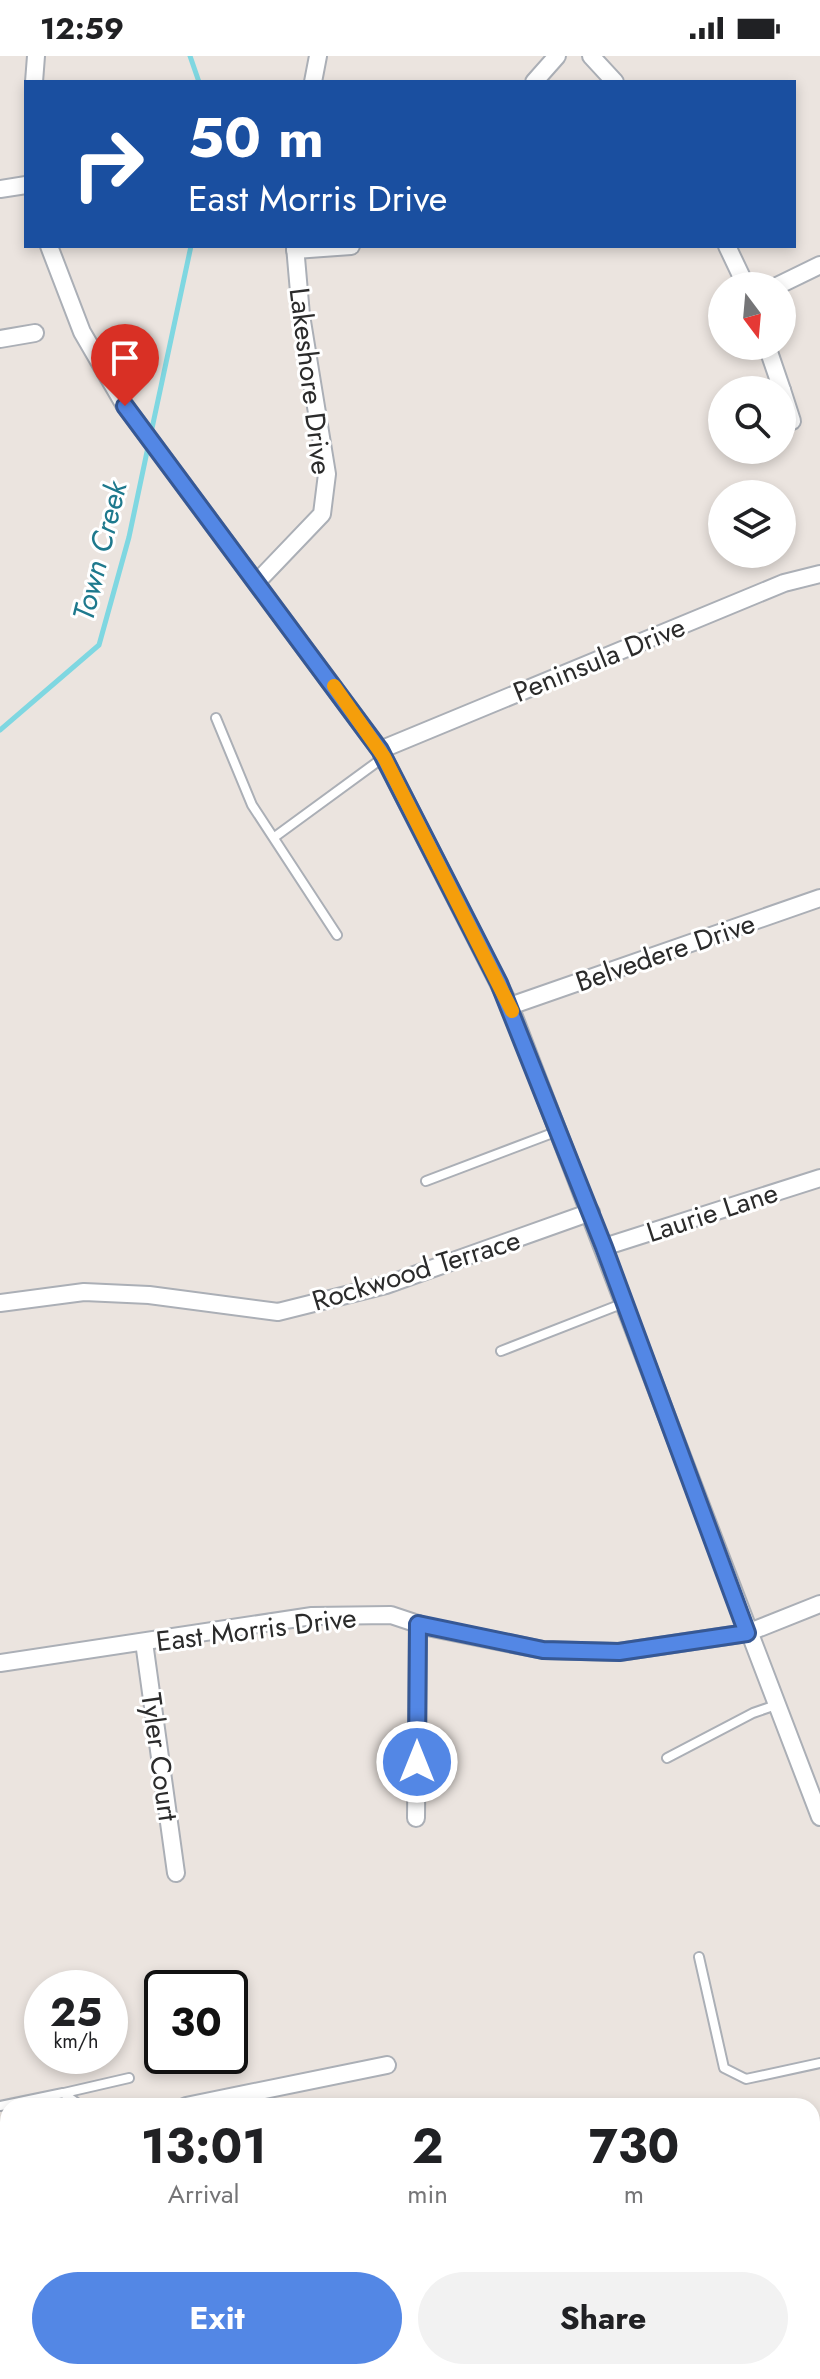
<!DOCTYPE html>
<html lang="en">
<head>
<meta charset="utf-8">
<style>
	body { margin:0; font-family:Jost,sans-serif; background:#f2f2f2; color:#202124; height:100vh; display:flex; flex-direction:column; font-size:30px; white-space:nowrap }
	* { box-sizing:border-box; margin:0 }
	p { font-size:26px; color:#757577 }
	.icon { flex:none; width:44px; height:44px; fill:none; stroke:currentColor; stroke-width:2; stroke-linecap:round; stroke-linejoin:round }
	.map { position:relative; flex:1; overflow:hidden }
	.drawer { position:absolute; left:0px; top:2042px; width:820px; height:282px; display:flex; flex-direction:column; background:#fff; border-radius:24px 24px 0 0; box-shadow:0 4px 12px #0003 }
	.drawer>* { flex:none }
	.top-card { position:absolute; left:24px; top:24px; width:772px; height:168px; border-radius:0px; box-shadow:0 4px 12px #0003; background:#1a4fa0; color:#fff; overflow:hidden }
	.needle { width:52px; rotate:164deg }
	.buttons { position:absolute; left:708px; top:216px; display:grid; gap:16px }
	.buttons a { display:grid; place-items:center; width:88px; height:88px; border-radius:50%; background:#fff; box-shadow:0 4px 12px #0003; font-size:40px }
	.speed { position:absolute; left:24px; top:1914px; display:flex; gap:16px; font-size:40px; font-weight:700; text-align:center }
	.speed>* { display:grid; place-content:center; width:104px; height:104px; border-radius:50%; background:#fff; box-shadow:0 4px 12px #0003; line-height:1 }
	.speed small { font-size:20px; font-weight:400 }
	.speed .limit { border:4px solid #111; border-radius:12px; background:#fff; color:#111 }
	.pin { position:absolute; display:grid; place-items:center; width:68px; height:68px; color:#fff; margin:-82px -34px; border-radius:50% 50% 50% 0; rotate:-45deg; box-shadow:0 0 8px #0007 }
	.pin .icon { rotate:45deg }
	.me { position:absolute; width:88px; margin:-44px; rotate:0deg; stroke-linejoin:round; filter:drop-shadow(0 0 6px #0008) }
	.turn { display:flex; align-items:center; gap:28px; height:168px; padding:0 32px; font-size:36px }
	.turn .icon { width:104px; height:104px; stroke-width:2.5 }
	.turn b { display:block; font-size:56px; line-height:68px }
	.eta { display:flex; justify-content:space-evenly; align-items:center; height:136px; text-align:center }
	.eta b { font-size:48px; font-weight:700; line-height:56px }
	.button { display:flex; gap:16px; margin-top:auto; padding:16px 32px }
	.button a { flex:1; height:92px; border-radius:48px; background:#5387e5; color:#fff; font-size:32px; font-weight:700; line-height:92px; text-align:center }
	.button a+a { background:#f2f2f2; color:#202124 }
	.status { display:flex; justify-content:space-between; align-items:center; height:56px; padding:0 40px; background:#fff; direction:ltr }
	.status svg { height:22px; fill:currentColor }
	.map>svg:first-child { display:block }
</style>
</head>
<body>
<div class="status"><b>12:59</b><svg viewBox="0 0 49 12"><path d="M0 12V9h3v3zM5 12V6h3v6zM10 12V3h3v9zM15 12V0h3v12zM26 1h20v11H26zM47 4h2v5h-2z"/></svg></div>
<div class="map">
<svg width="820" height="2323" viewBox="0 0 820 2323">
	<rect width="100%" height="100%" fill="#ebe4df"/>
	<g fill="none" stroke-linecap="round" stroke-linejoin="round">
		<g stroke="#7fd7e1" stroke-width="5">
			<path d="M 190,0 L 199,26"/>
			<path d="M 151,377 L 191,190"/>
			<path d="M 0,674 L 99,589 L 129,481 L 148,391"/>
		</g>
		<defs>
			<g id="lane">
				<path d="M 216,662 L 252,749 L 337,879"/>
				<path d="M 276,780 L 384,701"/>
				<path d="M 426,1125 L 558,1075"/>
				<path d="M 501,1295 L 624,1247"/>
				<path d="M 667,1702 L 753,1657 L 776,1649"/>
				<path d="M 699,1901 L 724,2012 L 746,2023 L 820,2007"/>
				<path d="M 64,2037 L 129,2022"/>
				<path d="M 0,2050 L 63,2037 L 81,2050"/>
				<path d="M 0,2218 L 8,2217"/>
				<path d="M 0,2313 L 8,2304"/>
				<path d="M 282,2316 L 285,2323"/>
				<path d="M 112,2323 L 119,2316"/>
			</g>
			<g id="street">
				<path d="M 591,0 L 615,26"/>
				<path d="M 34,26 L 36,0"/>
				<path d="M 313,26 L 318,0"/>
				<path d="M 534,26 L 557,0"/>
				<path d="M 0,133 L 26,129"/>
				<path d="M 49,190 L 82,276 L 125,350 L 380,694 L 510,950 L 820,1761"/>
				<path d="M 727,190 L 746,230"/>
				<path d="M 295,194 L 351,190"/>
				<path d="M 777,230 L 820,209"/>
				<path d="M 0,283 L 35,277"/>
				<path d="M 767,290 L 782,334"/>
				<path d="M 782,334 L 792,365"/>
				<path d="M 257,526 L 322,458 L 327,418 L 301,259 L 295,190"/>
				<path d="M 380,694 L 784,527 L 820,518"/>
				<path d="M 510,950 L 820,842"/>
				<path d="M 604,1191 L 820,1122"/>
				<path d="M 0,1247 L 84,1236 L 149,1239 L 278,1256 L 386,1229 L 591,1156"/>
				<path d="M 144,1586 L 176,1817"/>
				<path d="M 0,1607 L 312,1560 L 391,1559 L 427,1571 L 543,1594 L 619,1596 L 747,1577 L 820,1548"/>
				<path d="M 416,1762 L 418,1568"/>
				<path d="M 186,2050 L 387,2009"/>
				<path d="M 0,2120 L 8,2126"/>
				<path d="M 812,2250 L 820,2249"/>
				<path d="M 177,2316 L 182,2323"/>
				<path d="M 607,2316 L 609,2323"/>
				<path d="M 244,2323 L 261,2316"/>
			</g>
		</defs>
		<use href="#lane" stroke="#abafb6" stroke-width="12"/>
		<use href="#street" stroke="#abafb6" stroke-width="20"/>
		<use href="#lane" stroke="#fff" stroke-width="8"/>
		<use href="#street" stroke="#fff" stroke-width="16"/>
	</g>
	<g fill="none" stroke-linecap="round" stroke-linejoin="round">
		<defs>
			<path id="route" d="M 125,350 L 380,694 L 499,927 L 604,1191 L 747,1577 L 619,1596 L 543,1594 L 418,1568 L 417,1706"/>
		</defs>
		<use href="#route" stroke="#365895" stroke-width="20"/>
		<use href="#route" stroke="#5387e5" stroke-width="14"/>
		<path stroke="#f59e0b" stroke-width="14" d="M 334,630 L 384,701 L 512,955"/>
	</g>
	<g text-anchor="middle" stroke-width="6" stroke-linejoin="round" paint-order="stroke">
		<g font-size="28" fill="#2b2b2b" stroke="#fff">
			<text transform="translate(311 325) rotate(83)" y="10">Lakeshore Drive</text>
			<text transform="translate(599 603) rotate(-22)" y="10">Peninsula Drive</text>
			<text transform="translate(665 896) rotate(-19)" y="10">Belvedere Drive</text>
			<text transform="translate(712 1156) rotate(-18)" y="10">Laurie Lane</text>
			<text transform="translate(416 1214) rotate(-17)" y="10">Rockwood Terrace</text>
			<text transform="translate(256 1573) rotate(-7)" y="10">East Morris Drive</text>
			<text transform="translate(160 1701) rotate(82)" y="10">Tyler Court</text>
		</g>
		<g font-size="30" font-style="italic" fill="#1e798d" stroke="#fff">
			<text transform="translate(100 495) rotate(-76)" y="10">Town Creek</text>
		</g>
	</g>
</svg>
<div class="buttons">
<a><svg class="needle" viewBox="-14 -14 28 28"><path d="M0-13l5 13h-10z" fill="#e53935"/><path d="M0 13l5-13h-10z" fill="#757577"/></svg></a>
<a><svg class="icon" aria-label="search" viewBox="0 0 24 24"><circle cx="10" cy="10" r="6"/><path d="M15 15l6 6"/></svg></a>
<a><svg class="icon" aria-label="layers" viewBox="0 0 24 24"><path d="M12 4l9 5-9 5-9-5zM3 14l9 5 9-5"/></svg></a>
</div>
<div class="speed"><div>25<small>km/h</small></div><div class="limit">30</div></div>
<div class="pin" style="left:125px;top:350px;background:#d93025"><svg class="icon" aria-label="arrive" viewBox="0 0 24 24"><path d="M6 21V4h12l-3 4 3 4H6"/></svg></div>
<svg class="me" style="left:417px;top:1706px" viewBox="-20 -20 40 40"><circle r="17" fill="#5387e5" stroke="#fff" stroke-width="3"/><path d="M0-11L8 9 0 5-8 9z" fill="#fff"/></svg>
<div class="top-card">
<div class="turn"><svg class="icon" aria-label="right" viewBox="0 0 24 24"><path d="M7 20v-9h11M14 6l5 5-5 5"/></svg><div><b>50 m</b>East Morris Drive</div></div>
</div>
<section class="drawer">
<div class="eta">
<div><b>13:01</b><p>Arrival</p></div>
<div><b>2</b><p>min</p></div>
<div><b>730</b><p>m</p></div>
</div>
<div class="button"><a>Exit</a><a>Share</a></div>
</section>
</div>
</body>
</html>
